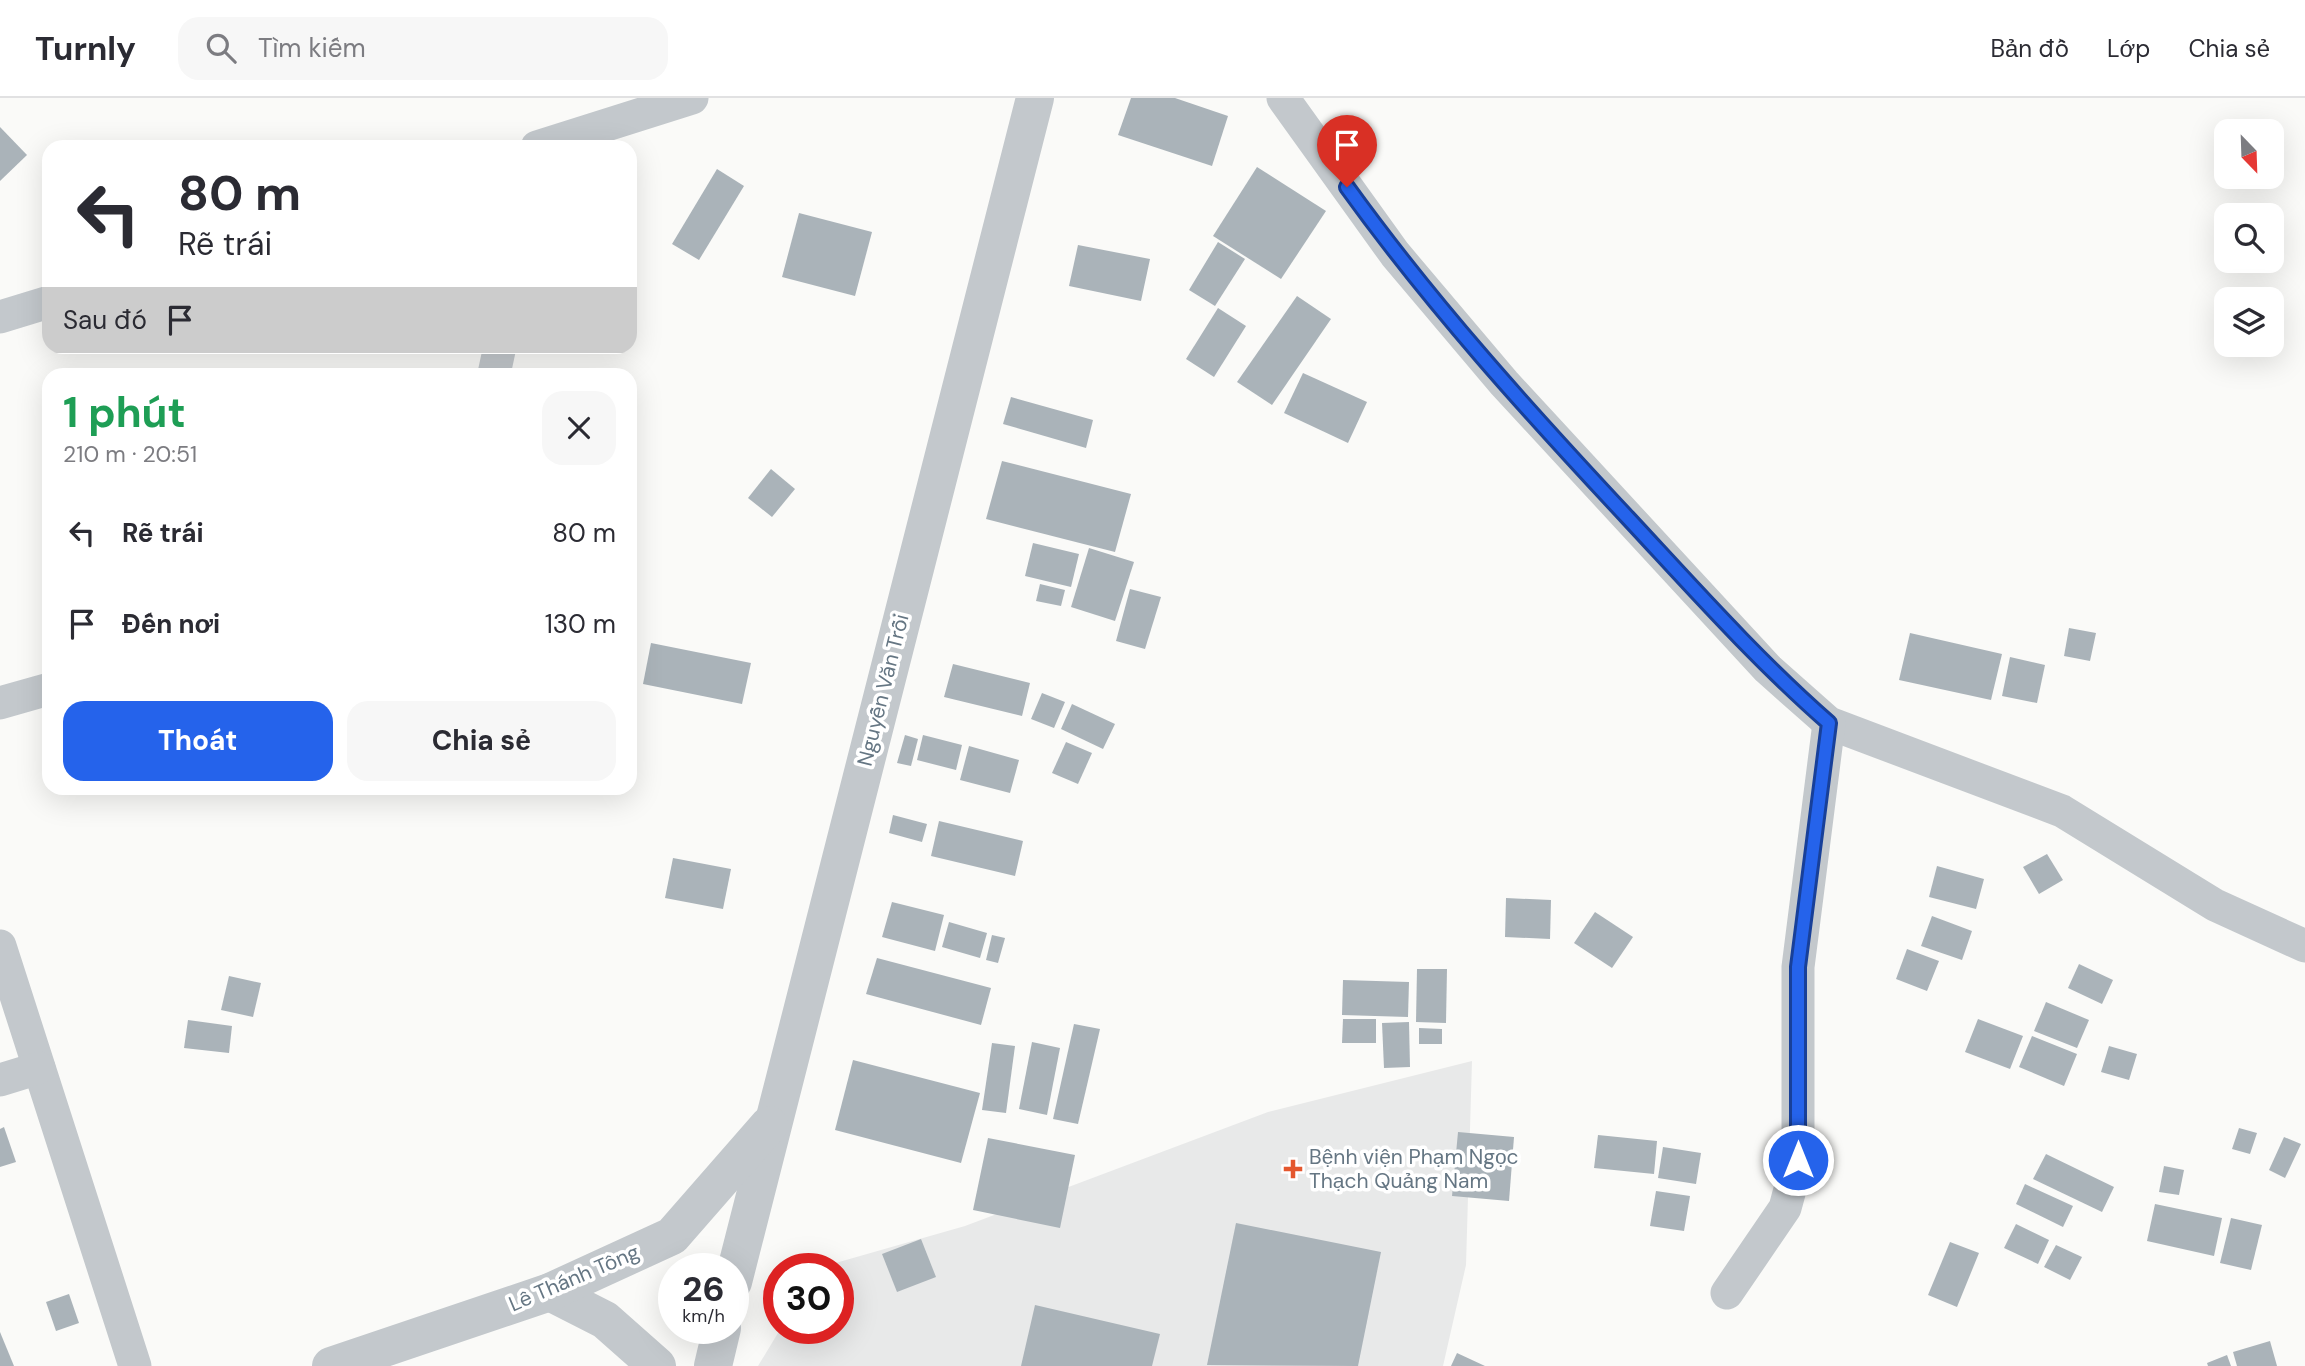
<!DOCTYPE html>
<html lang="vi">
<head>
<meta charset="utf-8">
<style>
	body { margin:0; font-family:"DM Sans",sans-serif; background:#f7f7f7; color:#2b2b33; height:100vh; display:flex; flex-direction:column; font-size:26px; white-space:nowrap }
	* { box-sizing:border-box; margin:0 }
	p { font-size:23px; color:#7c7c81 }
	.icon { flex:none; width:38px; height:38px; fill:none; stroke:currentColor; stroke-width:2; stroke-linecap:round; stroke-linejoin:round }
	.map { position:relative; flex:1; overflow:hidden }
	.panel { position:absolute; left:42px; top:270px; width:595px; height:427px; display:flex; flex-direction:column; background:#fff; border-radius:21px; box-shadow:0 7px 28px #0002 }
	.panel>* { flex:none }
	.top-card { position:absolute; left:42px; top:42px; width:595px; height:214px; border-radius:21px; box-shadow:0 7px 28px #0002; background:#fff; color:#2b2b33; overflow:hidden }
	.needle { width:46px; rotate:157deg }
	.fabs { position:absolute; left:2214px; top:21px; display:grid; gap:14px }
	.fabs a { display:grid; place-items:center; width:70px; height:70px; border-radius:14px; background:#fff; box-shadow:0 7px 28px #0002; font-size:35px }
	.speed { position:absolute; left:658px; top:1155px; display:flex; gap:14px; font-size:35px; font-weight:700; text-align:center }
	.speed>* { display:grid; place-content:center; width:91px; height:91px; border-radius:50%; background:#fff; box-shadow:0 7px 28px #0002; line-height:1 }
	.speed small { font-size:18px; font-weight:400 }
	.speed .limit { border:10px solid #d22; background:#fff; color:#111 }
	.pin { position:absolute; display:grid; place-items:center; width:60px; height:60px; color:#fff; margin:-72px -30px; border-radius:50% 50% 50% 0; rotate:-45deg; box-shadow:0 0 7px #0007 }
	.pin .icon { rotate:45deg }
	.me { position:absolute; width:77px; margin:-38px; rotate:0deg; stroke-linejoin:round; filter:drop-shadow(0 0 5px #0008) }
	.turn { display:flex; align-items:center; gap:24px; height:147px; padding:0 21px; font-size:32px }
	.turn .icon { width:91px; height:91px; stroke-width:2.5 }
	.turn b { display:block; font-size:49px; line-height:60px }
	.then { display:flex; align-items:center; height:66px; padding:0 21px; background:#0003; gap:14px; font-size:26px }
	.round { display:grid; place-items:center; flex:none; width:74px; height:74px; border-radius:21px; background:#f7f7f7 }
	.overview { display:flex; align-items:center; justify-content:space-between; height:119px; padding:0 21px }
	h1 { font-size:42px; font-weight:700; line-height:52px; color:#1e9e55 }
	.cta { display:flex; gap:14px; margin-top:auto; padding:14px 21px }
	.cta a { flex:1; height:80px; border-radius:21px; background:#2563eb; color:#fff; font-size:28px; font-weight:700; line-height:80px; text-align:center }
	.cta a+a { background:#f7f7f7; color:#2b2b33 }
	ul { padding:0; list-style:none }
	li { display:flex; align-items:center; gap:21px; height:91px; padding:0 21px }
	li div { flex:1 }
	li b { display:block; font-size:26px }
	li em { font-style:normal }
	header { display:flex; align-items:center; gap:42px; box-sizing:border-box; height:98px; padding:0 35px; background:#fff; border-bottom:2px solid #e1e1e2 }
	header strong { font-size:33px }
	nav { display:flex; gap:38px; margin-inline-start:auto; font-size:24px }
	.search { width:490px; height:63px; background:#f7f7f7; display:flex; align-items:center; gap:18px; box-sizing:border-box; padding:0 24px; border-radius:21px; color:#7c7c81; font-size:26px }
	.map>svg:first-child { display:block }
</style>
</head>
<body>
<header>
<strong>Turnly</strong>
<div class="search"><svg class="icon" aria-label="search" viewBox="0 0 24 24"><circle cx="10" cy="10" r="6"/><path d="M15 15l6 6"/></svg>Tìm kiếm</div>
<nav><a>Bản đồ</a><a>Lớp</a><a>Chia sẻ</a></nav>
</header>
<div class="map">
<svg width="2305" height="1268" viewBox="0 0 2305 1268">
	<rect width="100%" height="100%" fill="#fafaf8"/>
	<path fill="#e8e9e9" d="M 1472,963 L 1466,1167 L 1443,1268 L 758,1268 L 781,1230 L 838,1230 L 838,1171 L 818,1170 L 965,1128 L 1268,1014 Z"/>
	<g fill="#aab3b9">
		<path d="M 1131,0 L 1175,0 L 1228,18 L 1212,68 L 1118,37 Z"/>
		<path d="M 0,29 L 27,57 L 0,83 Z"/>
		<path d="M 1257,69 L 1326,113 L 1281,181 L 1213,138 Z"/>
		<path d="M 717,71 L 744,88 L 699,162 L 672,146 Z"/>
		<path d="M 799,115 L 872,134 L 855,198 L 782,179 Z"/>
		<path d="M 1218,144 L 1245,161 L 1215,208 L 1189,192 Z"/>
		<path d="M 1078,147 L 1150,161 L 1141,203 L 1069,188 Z"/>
		<path d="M 1297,198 L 1331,221 L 1272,307 L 1237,284 Z"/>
		<path d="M 1218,210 L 1246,228 L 1214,279 L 1186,261 Z"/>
		<path d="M 1303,275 L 1367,304 L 1348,345 L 1284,315 Z"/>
		<path d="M 1011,299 L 1093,322 L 1086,350 L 1003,326 Z"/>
		<path d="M 1002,363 L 1131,396 L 1115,454 L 986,421 Z"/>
		<path d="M 771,371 L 795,391 L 772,419 L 748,400 Z"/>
		<path d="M 1033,445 L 1079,456 L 1071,489 L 1025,478 Z"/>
		<path d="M 1089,450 L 1134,464 L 1115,523 L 1071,509 Z"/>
		<path d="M 1040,486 L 1065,492 L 1061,508 L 1036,503 Z"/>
		<path d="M 1130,491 L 1161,499 L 1145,551 L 1116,543 Z"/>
		<path d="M 2069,530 L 2096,535 L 2090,563 L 2064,558 Z"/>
		<path d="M 1910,535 L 2002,556 L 1991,602 L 1899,582 Z"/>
		<path d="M 651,545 L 751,565 L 742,606 L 643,586 Z"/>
		<path d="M 2010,559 L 2045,567 L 2037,605 L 2002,598 Z"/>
		<path d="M 953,566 L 1030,585 L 1022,618 L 944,599 Z"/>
		<path d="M 1042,595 L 1065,604 L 1054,630 L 1031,621 Z"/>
		<path d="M 1072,606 L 1115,626 L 1103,651 L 1061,631 Z"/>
		<path d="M 905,637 L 918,641 L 911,668 L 897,665 Z"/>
		<path d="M 923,637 L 962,647 L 956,672 L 917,662 Z"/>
		<path d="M 1066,644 L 1092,655 L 1078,686 L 1052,675 Z"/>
		<path d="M 969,648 L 1019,662 L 1010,695 L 960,682 Z"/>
		<path d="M 893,717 L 927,726 L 922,744 L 889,735 Z"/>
		<path d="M 939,723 L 1023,743 L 1015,778 L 931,758 Z"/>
		<path d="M 2047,756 L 2063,782 L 2039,796 L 2023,769 Z"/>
		<path d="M 673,760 L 731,771 L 723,811 L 665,800 Z"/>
		<path d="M 1937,768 L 1984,781 L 1976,811 L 1929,799 Z"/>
		<path d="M 1506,800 L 1551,802 L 1550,841 L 1505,839 Z"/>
		<path d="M 892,804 L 944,817 L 935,853 L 882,839 Z"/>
		<path d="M 1595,814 L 1633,839 L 1612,870 L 1574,845 Z"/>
		<path d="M 1932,818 L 1972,833 L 1962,862 L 1921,848 Z"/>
		<path d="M 949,824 L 987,835 L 980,860 L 942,849 Z"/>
		<path d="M 992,837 L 1005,840 L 998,865 L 986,862 Z"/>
		<path d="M 1907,851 L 1939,863 L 1927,893 L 1896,881 Z"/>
		<path d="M 877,860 L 991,890 L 981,927 L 866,896 Z"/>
		<path d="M 2079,866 L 2113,882 L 2102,906 L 2068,890 Z"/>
		<path d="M 1417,871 L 1447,871 L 1446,925 L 1416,924 Z"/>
		<path d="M 229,878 L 261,885 L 253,919 L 221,912 Z"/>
		<path d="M 1343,882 L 1409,884 L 1408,919 L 1342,917 Z"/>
		<path d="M 2046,904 L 2089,922 L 2077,950 L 2034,933 Z"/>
		<path d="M 1343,921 L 1376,921 L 1376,945 L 1342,945 Z"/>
		<path d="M 1978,921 L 2023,938 L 2010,971 L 1965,954 Z"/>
		<path d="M 188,922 L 232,928 L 229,955 L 184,950 Z"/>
		<path d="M 1409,924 L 1410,969 L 1384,970 L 1382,925 Z"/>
		<path d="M 1074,926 L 1100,931 L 1078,1026 L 1053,1021 Z"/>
		<path d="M 1419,930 L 1442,931 L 1442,946 L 1419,946 Z"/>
		<path d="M 2032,938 L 2077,956 L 2064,988 L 2019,969 Z"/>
		<path d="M 1032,944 L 1060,950 L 1047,1017 L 1019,1011 Z"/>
		<path d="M 992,945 L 1015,948 L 1006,1015 L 982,1012 Z"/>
		<path d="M 2109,948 L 2137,956 L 2129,982 L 2101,974 Z"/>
		<path d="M 853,962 L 980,995 L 961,1065 L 835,1032 Z"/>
		<path d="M 4,1029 L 16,1064 L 0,1069 L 0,1031 Z"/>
		<path d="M 2239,1030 L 2257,1035 L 2250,1056 L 2232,1051 Z"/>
		<path d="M 1458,1034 L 1514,1039 L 1509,1103 L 1452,1098 Z"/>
		<path d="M 1598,1037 L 1657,1043 L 1654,1076 L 1594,1070 Z"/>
		<path d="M 2284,1039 L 2301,1046 L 2285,1080 L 2269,1072 Z"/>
		<path d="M 988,1040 L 1075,1057 L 1060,1130 L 973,1112 Z"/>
		<path d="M 1663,1049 L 1701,1055 L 1696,1086 L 1658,1080 Z"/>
		<path d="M 2046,1056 L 2114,1089 L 2102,1114 L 2033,1081 Z"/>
		<path d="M 2164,1068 L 2184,1072 L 2179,1097 L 2159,1094 Z"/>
		<path d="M 2025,1086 L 2073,1108 L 2063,1129 L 2016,1106 Z"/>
		<path d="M 1656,1093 L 1690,1098 L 1684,1133 L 1650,1128 Z"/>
		<path d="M 2155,1106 L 2222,1120 L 2214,1158 L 2147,1143 Z"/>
		<path d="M 2231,1120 L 2262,1127 L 2251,1172 L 2220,1165 Z"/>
		<path d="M 1236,1125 L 1381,1154 L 1358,1268 L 1207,1267 Z"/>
		<path d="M 2016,1126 L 2049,1142 L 2038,1166 L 2004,1150 Z"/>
		<path d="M 921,1141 L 936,1179 L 897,1194 L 882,1156 Z"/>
		<path d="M 1950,1144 L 1979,1155 L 1957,1209 L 1928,1197 Z"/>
		<path d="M 2056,1147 L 2082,1159 L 2070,1182 L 2044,1169 Z"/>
		<path d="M 69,1196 L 79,1225 L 56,1233 L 46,1204 Z"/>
		<path d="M 1035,1207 L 1160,1236 L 1152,1268 L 1021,1268 Z"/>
		<path d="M 0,1234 L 14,1268 L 0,1268 Z"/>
		<path d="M 2270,1243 L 2277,1268 L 2237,1268 L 2233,1254 Z"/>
		<path d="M 1457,1255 L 1485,1268 L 1451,1268 Z"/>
		<path d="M 2227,1257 L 2231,1268 L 2208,1268 L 2207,1265 Z"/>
	</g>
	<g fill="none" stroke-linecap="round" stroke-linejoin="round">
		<g stroke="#c3c8cc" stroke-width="33">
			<path d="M 1283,0 L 1395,156 L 1504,285 L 1768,571 L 1829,625 L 2062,713 L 2215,807 L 2305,848"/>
			<path d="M 537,49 L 692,0"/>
			<path d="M 0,219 L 49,204"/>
			<path d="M 494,276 L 500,248"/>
			<path d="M 0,605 L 49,591"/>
			<path d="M 0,848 L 135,1268"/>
			<path d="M 0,982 L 39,970"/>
			<path d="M 1727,1195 L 1785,1110 L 1798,1062 L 1798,869 L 1829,625"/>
		</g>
		<g stroke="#c3c8cc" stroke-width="38">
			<path d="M 733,1184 L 1035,0"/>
			<path d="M 550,1194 L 605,1222 L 657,1268"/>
			<path d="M 331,1268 L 550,1194 L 672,1138 L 769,1027"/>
			<path d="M 713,1268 L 722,1230"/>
		</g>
	</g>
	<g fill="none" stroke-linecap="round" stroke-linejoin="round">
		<defs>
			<path id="route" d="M 1347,89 C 1432,207 1529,314 1628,420 C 1694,491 1757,562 1829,625 L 1798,869 L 1798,1062"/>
		</defs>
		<use href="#route" stroke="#184099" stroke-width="18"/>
		<use href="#route" stroke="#2563eb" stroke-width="12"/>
	</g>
	<path fill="#e4572e" stroke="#fff" stroke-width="2.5" d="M1289.5 1060.5h7v7h7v7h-7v7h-7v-7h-7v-7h7z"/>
	<g text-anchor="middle" stroke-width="7" stroke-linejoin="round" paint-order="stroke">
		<g font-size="21" fill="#657683" stroke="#fff">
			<text transform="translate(883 592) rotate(-76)" y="7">Nguyễn Văn Trỗi</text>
			<text transform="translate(574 1180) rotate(-23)" y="7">Lê Thánh Tông</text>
		</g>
		<g font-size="21" fill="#657683" stroke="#fff" text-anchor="start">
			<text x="1309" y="1066">Bệnh viện Phạm Ngọc<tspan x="1309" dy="24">Thạch Quảng Nam</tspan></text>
		</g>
	</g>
</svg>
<div class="fabs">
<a><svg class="needle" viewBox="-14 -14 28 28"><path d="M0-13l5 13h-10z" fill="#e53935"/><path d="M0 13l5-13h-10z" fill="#7c7c81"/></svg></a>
<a><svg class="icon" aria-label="search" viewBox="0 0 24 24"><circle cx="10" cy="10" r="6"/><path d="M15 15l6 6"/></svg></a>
<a><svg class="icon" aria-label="layers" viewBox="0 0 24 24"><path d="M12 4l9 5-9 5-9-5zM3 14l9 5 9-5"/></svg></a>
</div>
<div class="speed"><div>26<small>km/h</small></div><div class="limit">30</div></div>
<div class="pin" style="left:1347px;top:89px;background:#d93025"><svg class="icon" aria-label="arrive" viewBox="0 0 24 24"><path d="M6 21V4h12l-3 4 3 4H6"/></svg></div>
<svg class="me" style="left:1798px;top:1062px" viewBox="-20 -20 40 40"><circle r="17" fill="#2563eb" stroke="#fff" stroke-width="3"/><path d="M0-11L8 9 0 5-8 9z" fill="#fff"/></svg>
<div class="top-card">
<div class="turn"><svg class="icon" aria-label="left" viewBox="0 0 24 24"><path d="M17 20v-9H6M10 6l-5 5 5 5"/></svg><div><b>80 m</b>Rẽ trái</div></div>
<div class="then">Sau đó<svg class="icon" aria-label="arrive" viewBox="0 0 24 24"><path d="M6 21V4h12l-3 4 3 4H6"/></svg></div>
</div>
<section class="panel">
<div class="overview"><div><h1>1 phút</h1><p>210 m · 20:51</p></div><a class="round"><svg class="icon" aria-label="close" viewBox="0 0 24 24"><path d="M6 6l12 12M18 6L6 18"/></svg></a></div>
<ul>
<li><svg class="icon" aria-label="left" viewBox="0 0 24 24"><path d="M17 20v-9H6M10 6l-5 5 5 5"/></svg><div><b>Rẽ trái</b></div><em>80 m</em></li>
<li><svg class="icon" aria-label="arrive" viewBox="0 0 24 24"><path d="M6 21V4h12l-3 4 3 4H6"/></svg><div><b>Đến nơi</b></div><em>130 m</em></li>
</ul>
<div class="cta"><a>Thoát</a><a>Chia sẻ</a></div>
</section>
</div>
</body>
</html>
